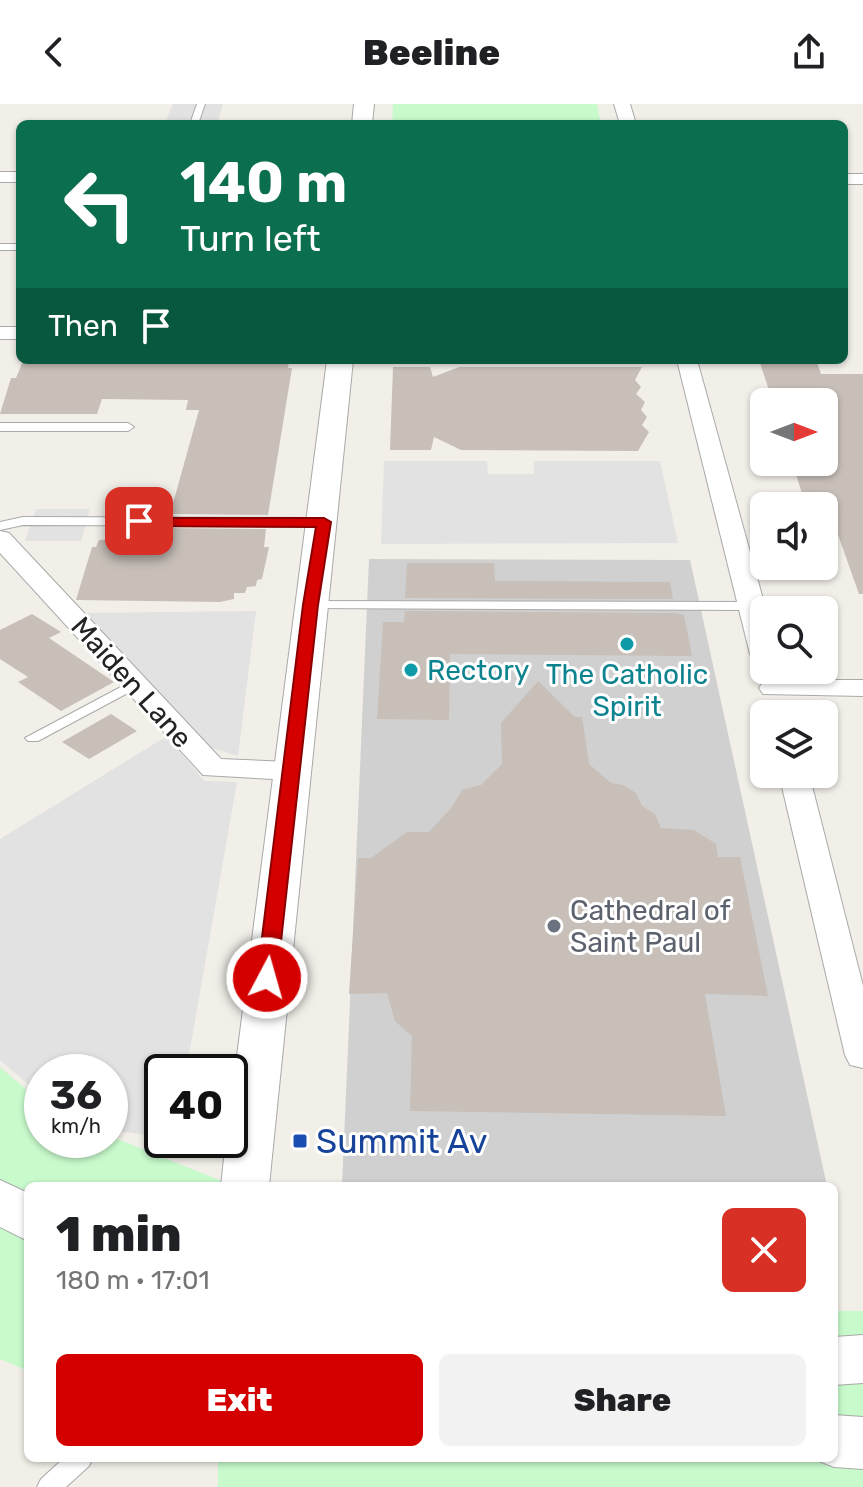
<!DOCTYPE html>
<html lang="en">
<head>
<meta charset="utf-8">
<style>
	body { margin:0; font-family:Rubik,sans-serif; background:#f2f2f2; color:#202124; height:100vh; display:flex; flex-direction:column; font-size:30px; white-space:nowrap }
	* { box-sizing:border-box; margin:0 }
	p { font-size:26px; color:#757577 }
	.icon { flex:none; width:44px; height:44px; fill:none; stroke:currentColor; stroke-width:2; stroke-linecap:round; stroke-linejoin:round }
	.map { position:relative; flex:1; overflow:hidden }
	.sheet { position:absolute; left:24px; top:1078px; width:814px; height:280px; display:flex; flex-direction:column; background:#fff; border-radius:12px; box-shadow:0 2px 6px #0004 }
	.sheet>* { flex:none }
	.top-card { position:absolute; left:16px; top:16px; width:832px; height:244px; border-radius:12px; box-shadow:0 2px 6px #0004; background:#0b6e4f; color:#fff; overflow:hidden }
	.needle { width:52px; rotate:90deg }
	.controls { position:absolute; left:750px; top:284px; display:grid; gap:16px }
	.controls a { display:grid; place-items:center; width:88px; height:88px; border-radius:12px; background:#fff; box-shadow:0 2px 6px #0004; font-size:40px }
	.speed { position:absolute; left:24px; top:950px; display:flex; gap:16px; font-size:40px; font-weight:700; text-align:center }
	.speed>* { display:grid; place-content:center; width:104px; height:104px; border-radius:50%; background:#fff; box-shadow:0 2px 6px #0004; line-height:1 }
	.speed small { font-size:20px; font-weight:400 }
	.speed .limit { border:4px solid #111; border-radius:12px; background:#fff; color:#111 }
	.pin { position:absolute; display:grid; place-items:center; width:68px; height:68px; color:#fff; margin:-34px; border-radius:16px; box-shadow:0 4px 12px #0006 }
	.me { position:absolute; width:88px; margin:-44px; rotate:6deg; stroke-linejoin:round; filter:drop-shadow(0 0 6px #0008) }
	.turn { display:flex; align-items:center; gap:28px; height:168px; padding:0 32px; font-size:36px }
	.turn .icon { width:104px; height:104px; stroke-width:2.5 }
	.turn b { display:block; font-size:56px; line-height:68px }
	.then { display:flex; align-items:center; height:76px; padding:0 32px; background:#0003; gap:16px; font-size:30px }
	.round { display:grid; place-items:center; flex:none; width:84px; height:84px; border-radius:12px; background:#f2f2f2 }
	.summary { display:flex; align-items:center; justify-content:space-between; height:136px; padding:0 32px }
	h1 { font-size:48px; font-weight:800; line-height:60px }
	.cta { display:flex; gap:16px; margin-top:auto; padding:16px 32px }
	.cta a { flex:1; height:92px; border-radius:12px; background:#d40000; color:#fff; font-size:32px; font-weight:800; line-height:92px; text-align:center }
	.cta a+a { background:#f2f2f2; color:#202124 }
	header { display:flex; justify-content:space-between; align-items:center; height:104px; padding:0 32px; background:#fff; font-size:36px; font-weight:800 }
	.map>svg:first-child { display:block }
</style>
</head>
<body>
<header><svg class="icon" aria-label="back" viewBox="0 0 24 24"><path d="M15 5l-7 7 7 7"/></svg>Beeline<svg class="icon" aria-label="share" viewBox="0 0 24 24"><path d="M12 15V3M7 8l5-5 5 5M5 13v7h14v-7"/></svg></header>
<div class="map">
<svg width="863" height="1383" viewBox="0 0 863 1383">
	<rect width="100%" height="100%" fill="#f2efe9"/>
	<path fill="#d0d0d0" d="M 369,455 L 690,456 L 827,1082 L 342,1082 Z"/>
	<g fill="#c8facc">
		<path d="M 393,0 L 597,0 L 601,20 L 392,20 Z"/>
		<path d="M 0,963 L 42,999 L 42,1036 L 110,1036 L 110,1032 L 234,1082 L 28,1082 L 28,1267 L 0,1255 Z"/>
		<path d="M 834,1207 L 863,1207 L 863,1383 L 218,1383 L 218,1354 L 834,1354 Z"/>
	</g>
	<g fill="#e2e2e2">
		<path d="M 173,0 L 223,0 L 217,20 L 165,19 Z"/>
		<path d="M 384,357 L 487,357 L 488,370 L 534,370 L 534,357 L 660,357 L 678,439 L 381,440 Z"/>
		<path d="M 36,405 L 90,405 L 81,437 L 25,437 Z"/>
		<path d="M 256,507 L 238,652 L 212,644 L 81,509 Z"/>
		<path d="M 167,632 L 204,677 L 237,678 L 186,968 L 162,968 L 162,1033 L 110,1026 L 110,968 L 42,968 L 42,992 L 0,956 L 0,735 Z"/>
	</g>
	<g fill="#c7bfb8">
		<path d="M 136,256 L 289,257 L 288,264 L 292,264 L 268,411 L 170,410 L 199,306 L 186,306 L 188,296 L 102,295 L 97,310 L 0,310 L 11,274 L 16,274 L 22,259 Z"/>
		<path d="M 759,256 L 816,256 L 821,270 L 863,270 L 863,490 L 859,490 L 831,411 L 824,411 L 824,402 L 806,402 L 792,358 L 824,358 L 824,298 L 773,298 Z"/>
		<path d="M 393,263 L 430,263 L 433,273 L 459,263 L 642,263 L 635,276 L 641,283 L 636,290 L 645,298 L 641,306 L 647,313 L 642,321 L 649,328 L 638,347 L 461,346 L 434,333 L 431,346 L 390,346 Z"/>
		<path d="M 167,424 L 266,425 L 264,443 L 269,443 L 262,475 L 257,476 L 256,482 L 247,483 L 245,489 L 234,489 L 234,495 L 220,498 L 76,496 L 92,443 L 96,443 L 99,436 L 165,433 Z"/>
		<path d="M 407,459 L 494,459 L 495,477 L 670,478 L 673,495 L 405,494 Z"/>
		<path d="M 405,507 L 676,509 L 684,511 L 692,552 L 450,550 L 449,616 L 377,615 L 383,518 L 404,518 Z"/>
		<path d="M 32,510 L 61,528 L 49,534 L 114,578 L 61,607 L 18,578 L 28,573 L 0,555 L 0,526 Z"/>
		<path d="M 538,577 L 575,613 L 582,613 L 589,660 L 611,679 L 623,681 L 636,689 L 642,702 L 655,710 L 661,724 L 694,726 L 716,740 L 718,753 L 740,753 L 768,892 L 705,890 L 726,1012 L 410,1007 L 412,932 L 395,917 L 387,889 L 349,890 L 358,754 L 371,754 L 407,728 L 429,728 L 452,703 L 462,686 L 481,681 L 502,660 L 501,619 Z"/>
		<path d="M 111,610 L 137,627 L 89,655 L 62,638 Z"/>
	</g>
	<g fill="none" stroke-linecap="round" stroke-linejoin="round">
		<defs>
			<g id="service">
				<path d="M 197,0 L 205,0 L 198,20 L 190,20 Z"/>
				<rect x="0" y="140" width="20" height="6"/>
				<path d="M 0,319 L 128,319 L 134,323 L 128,327 L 0,327 Z"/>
				<path d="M 23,413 L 324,414 L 330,418 L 324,422 L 23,421 L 0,426 L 0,418 Z"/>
				<path d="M 310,497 L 750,498 L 757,502 L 750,506 L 305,504 L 303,501 L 305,498 Z"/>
				<path d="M 134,576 L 141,580 L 139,583 L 38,637 L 28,637 L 25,634 Z"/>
				<path d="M 64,1354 L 93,1354 L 89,1362 L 66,1383 L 37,1383 L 41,1375 Z"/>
			</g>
			<g id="minor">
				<path d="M 614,0 L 630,0 L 636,20 L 620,20 Z"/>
				<rect x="0" y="68" width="20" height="10"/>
				<rect x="844" y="70" width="19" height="10"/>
				<rect x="0" y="223" width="20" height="12"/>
				<path d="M 677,256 L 697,256 L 766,506 L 764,558 L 754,556 L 750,550 Z"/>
				<path d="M 0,427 L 9,429 L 221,655 L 290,658 L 300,660 L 305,667 L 300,674 L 290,676 L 203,671 L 0,449 Z"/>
				<path d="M 773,576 L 863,576 L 863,592 L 763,590 L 759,584 L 763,578 Z"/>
				<path d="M 779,670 L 809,670 L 863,882 L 863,964 L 850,961 L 845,951 Z"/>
			</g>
			<g id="tertiary">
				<path d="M 354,0 L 374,0 L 372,20 L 352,20 Z"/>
				<path d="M 327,256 L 353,256 L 269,1082 L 221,1082 L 226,1036 L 230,1036 L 230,1006 Z"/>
				<path d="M 0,1076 L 28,1089 L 28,1137 L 0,1123 Z"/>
				<path d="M 863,1231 L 863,1279 L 834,1281 L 834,1233 Z"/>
				<path d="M 834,1311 L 863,1313 L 863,1365 L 834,1363 L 814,1355 L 834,1354 Z"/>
			</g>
		</defs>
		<use href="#service" stroke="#a9a9a9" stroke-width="2"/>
		<use href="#minor" stroke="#a9a9a9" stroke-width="2"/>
		<use href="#tertiary" stroke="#a9a9a9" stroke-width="2"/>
		<use href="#service" fill="#fff" fill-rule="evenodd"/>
		<use href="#minor" fill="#fff" fill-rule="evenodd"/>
		<use href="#tertiary" fill="#fff" fill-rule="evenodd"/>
	</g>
	<path fill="#d40000" stroke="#8a0000" stroke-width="2" d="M 134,414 L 324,414 L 331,418 L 318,501 L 277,874 L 267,882 L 257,874 L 303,501 L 316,423 L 139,422 L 132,417 Z"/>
	<g fill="#0f9aa8" stroke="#fff" stroke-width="3">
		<circle cx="627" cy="540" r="8"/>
		<circle cx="411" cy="566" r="8"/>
	</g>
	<circle fill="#6b7280" stroke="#fff" stroke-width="3" cx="554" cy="822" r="8"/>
	<rect fill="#1a4fb4" stroke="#fff" stroke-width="3" x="292" y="1029" width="16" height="16" rx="4"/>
	<g text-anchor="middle" stroke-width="6" stroke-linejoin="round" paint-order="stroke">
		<g font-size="28" fill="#0d838f" stroke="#fff" text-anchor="start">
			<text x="427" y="576">Rectory</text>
			<text x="627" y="580" text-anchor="middle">The Catholic<tspan x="627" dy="32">Spirit</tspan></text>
		</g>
		<g font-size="28" fill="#222" stroke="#fff">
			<text transform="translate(132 578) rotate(48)" y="10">Maiden Lane</text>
		</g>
		<g font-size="28" fill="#5b616d" stroke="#fff" text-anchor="start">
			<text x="570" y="816">Cathedral of<tspan x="570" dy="32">Saint Paul</tspan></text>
		</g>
		<g font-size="34" fill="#164399" stroke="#fff" text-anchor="start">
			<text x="316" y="1049">Summit Av</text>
		</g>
	</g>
</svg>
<div class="controls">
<a><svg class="needle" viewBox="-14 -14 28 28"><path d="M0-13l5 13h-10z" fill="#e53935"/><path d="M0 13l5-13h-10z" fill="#757577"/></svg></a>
<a><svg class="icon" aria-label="sound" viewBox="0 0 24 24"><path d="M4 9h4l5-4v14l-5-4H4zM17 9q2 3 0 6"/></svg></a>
<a><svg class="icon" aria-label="search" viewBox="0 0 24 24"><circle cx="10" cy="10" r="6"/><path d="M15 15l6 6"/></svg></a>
<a><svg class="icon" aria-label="layers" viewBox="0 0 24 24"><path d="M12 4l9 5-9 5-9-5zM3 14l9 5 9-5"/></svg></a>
</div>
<div class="speed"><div>36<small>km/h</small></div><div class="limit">40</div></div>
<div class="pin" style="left:139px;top:417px;background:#d93025"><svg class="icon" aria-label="arrive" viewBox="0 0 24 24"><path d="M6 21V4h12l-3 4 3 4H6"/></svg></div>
<svg class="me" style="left:267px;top:874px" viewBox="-20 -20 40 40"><circle r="17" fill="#d40000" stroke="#fff" stroke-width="3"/><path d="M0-11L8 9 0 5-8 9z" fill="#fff"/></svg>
<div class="top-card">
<div class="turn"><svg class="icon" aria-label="left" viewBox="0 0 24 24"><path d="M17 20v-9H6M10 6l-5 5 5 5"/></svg><div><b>140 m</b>Turn left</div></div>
<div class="then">Then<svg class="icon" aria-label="arrive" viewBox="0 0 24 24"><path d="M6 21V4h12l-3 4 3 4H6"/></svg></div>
</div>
<section class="sheet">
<div class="summary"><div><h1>1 min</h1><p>180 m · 17:01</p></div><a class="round" style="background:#d93025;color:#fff"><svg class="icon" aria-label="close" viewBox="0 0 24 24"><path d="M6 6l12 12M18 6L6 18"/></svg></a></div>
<div class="cta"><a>Exit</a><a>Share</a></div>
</section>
</div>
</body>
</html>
